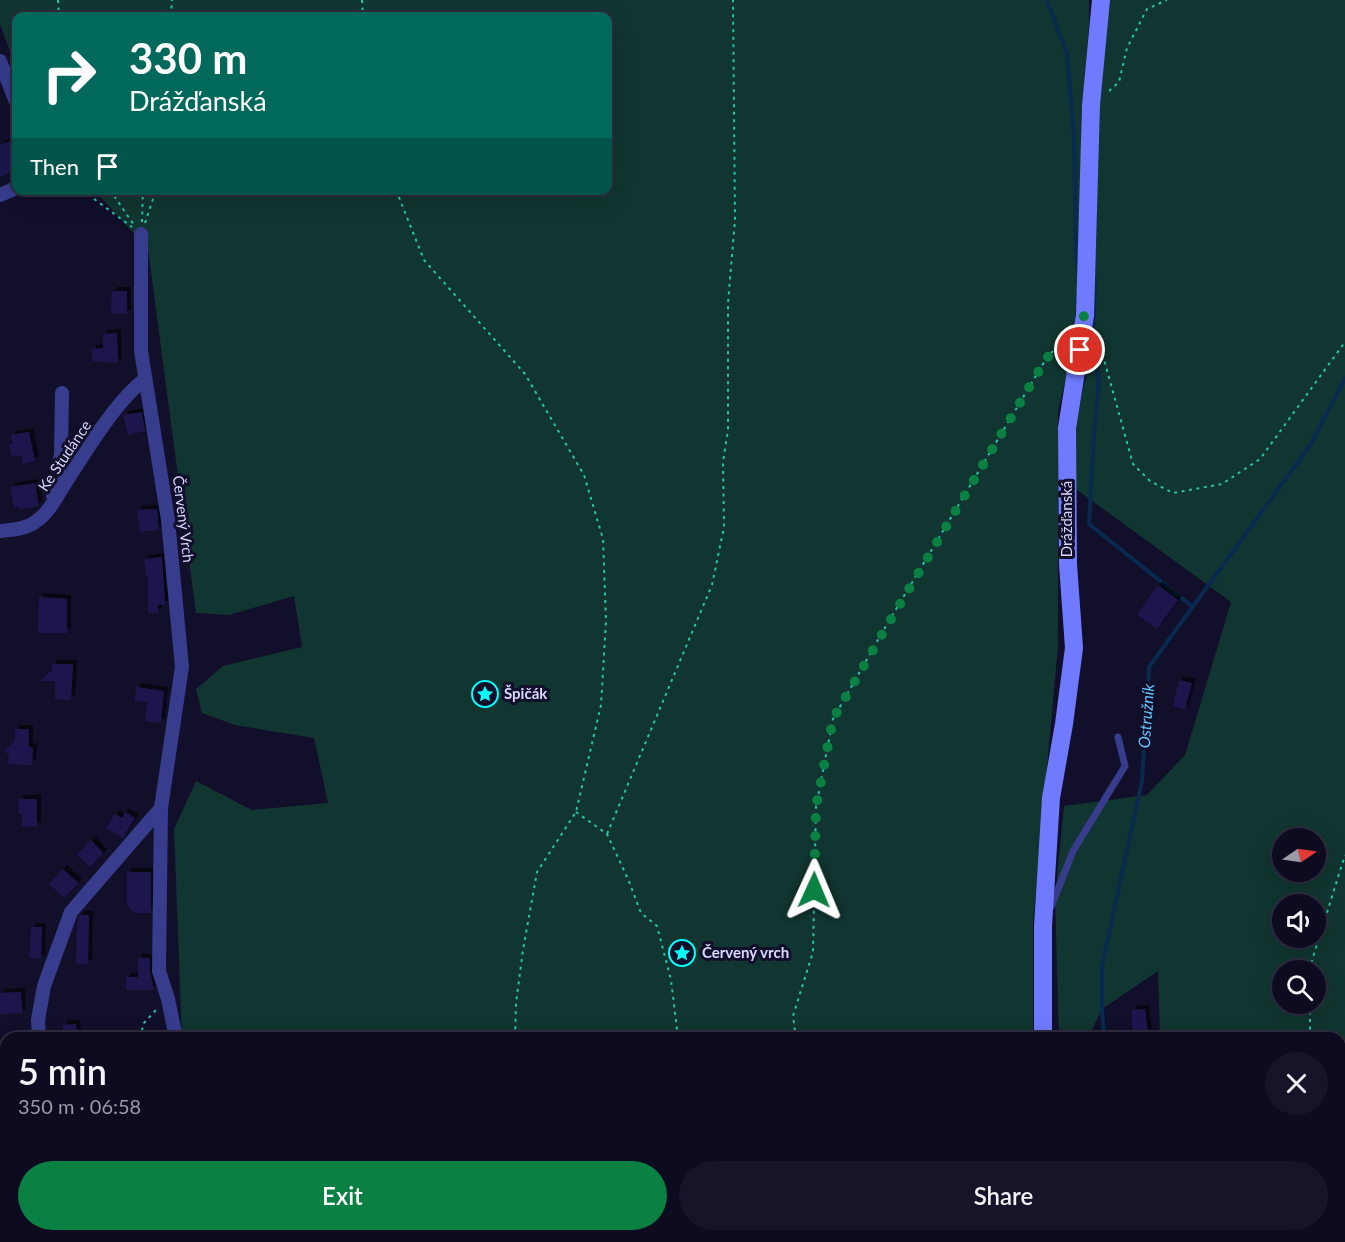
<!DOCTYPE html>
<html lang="en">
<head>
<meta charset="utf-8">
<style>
	body { margin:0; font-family:Lato,sans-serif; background:#161429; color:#f1f3f6; height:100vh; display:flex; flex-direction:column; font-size:22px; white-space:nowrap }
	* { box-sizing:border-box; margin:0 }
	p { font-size:20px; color:#9a9ba5 }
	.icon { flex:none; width:33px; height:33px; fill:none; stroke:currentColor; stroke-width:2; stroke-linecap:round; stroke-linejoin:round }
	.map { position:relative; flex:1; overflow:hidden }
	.drawer { position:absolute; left:0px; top:1032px; width:1346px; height:210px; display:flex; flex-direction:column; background:#0d0b20; border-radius:18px 18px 0 0; box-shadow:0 6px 24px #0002,0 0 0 2px #2d2b3e }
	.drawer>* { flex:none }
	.banner { position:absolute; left:12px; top:12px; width:600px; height:183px; border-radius:12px; box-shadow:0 6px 24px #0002,0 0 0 2px #2d2b3e; background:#00695c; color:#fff; overflow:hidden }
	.needle { width:39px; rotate:77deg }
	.controls { position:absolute; left:1272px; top:828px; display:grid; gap:12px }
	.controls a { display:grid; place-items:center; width:54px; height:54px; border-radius:50%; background:#0d0b20; box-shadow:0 6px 24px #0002,0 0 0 2px #2d2b3e; font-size:30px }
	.pin { position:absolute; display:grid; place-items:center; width:51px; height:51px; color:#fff; margin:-26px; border:3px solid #fff; border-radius:50%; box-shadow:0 2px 6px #0007 }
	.me { position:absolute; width:66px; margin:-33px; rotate:1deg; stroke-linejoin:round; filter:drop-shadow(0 0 4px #0008) }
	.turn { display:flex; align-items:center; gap:21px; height:126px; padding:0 18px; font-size:27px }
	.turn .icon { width:78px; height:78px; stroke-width:2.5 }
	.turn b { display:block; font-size:42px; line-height:51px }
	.then { display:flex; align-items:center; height:57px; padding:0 18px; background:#0003; gap:12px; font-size:22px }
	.round { display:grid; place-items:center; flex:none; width:63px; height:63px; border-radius:32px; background:#161429 }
	.overview { display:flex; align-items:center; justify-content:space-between; height:102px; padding:0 18px }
	h1 { font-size:36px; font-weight:600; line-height:45px }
	.primary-button { display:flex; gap:12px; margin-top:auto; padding:12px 18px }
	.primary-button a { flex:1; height:69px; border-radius:36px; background:#0b8043; color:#fff; font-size:24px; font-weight:600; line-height:69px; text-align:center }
	.primary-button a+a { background:#161429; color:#f1f3f6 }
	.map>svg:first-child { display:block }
</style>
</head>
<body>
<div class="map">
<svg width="1345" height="1242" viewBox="0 0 1345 1242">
	<defs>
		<filter id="shadow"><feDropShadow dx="4" dy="-4" stdDeviation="0" flood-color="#0009"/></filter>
	</defs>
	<rect width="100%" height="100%" fill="#110f2a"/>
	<g fill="#113530" fill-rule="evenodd">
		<path d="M 0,0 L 1089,0 L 1089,27 L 1081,117 L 1081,216 L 1076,309 L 1071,358 L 1058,411 L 1058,646 L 1033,923 L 1033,1038 L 182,1038 L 174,829 L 196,781 L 252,810 L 328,803 L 314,738 L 235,725 L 202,713 L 196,689 L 223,666 L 302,647 L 294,596 L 229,615 L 196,613 L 148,249 L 95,191 L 608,190 L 608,16 L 16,16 L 16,68 L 0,24 Z"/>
		<path d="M 1108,0 L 1345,0 L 1345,1242 L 1126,1242 L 1125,1236 L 1340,1236 L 1340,1038 L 1160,1038 L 1158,971 L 1102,1009 L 1088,1038 L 1059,1038 L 1055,897 L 1064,806 L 1147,795 L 1185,755 L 1231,602 L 1073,487 L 1074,432 L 1086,375 L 1093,252 L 1096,132 ZM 1282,838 L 1316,838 L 1316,872 L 1282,872 ZM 1282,904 L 1316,904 L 1316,938 L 1282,938 ZM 1282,970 L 1316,970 L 1316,1004 L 1282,1004 Z"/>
		<path d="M 180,1236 L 1018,1236 L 1017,1242 L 180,1242 Z"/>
	</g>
	<path fill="#092a4f" d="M 1086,1236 L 1125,1236 L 1126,1242 L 1085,1242 Z"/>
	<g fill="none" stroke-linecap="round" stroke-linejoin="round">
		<g stroke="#092a4f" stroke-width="4">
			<path d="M 1047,0 L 1067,54 L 1074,136 L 1076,253 L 1078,273"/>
			<path d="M 1091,278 L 1095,279 L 1093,347 L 1099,382 L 1094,433 L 1089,524 L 1193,607"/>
			<path d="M 1104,1038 L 1102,1009 L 1102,966 L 1142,781 L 1149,667 L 1311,444 L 1345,378"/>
		</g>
	</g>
	<g fill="#1f194d" filter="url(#shadow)">
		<path d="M 12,140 L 16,150 L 16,152 L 12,154 L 16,169 L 0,177 L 0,145 Z"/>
		<path d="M 112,291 L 127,291 L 127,314 L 111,314 Z"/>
		<path d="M 117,333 L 118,363 L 92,361 L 92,349 L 103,348 L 103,334 Z"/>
		<path d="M 142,412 L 145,431 L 128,435 L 123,415 Z"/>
		<path d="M 29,432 L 35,461 L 23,464 L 22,455 L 12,457 L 9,444 L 13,444 L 11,435 Z"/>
		<path d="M 35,483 L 39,506 L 19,509 L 19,507 L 14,507 L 10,487 Z"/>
		<path d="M 157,509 L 159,530 L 140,532 L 137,510 Z"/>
		<path d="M 162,557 L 165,605 L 158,605 L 158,613 L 148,613 L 148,576 L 146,576 L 144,559 Z"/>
		<path d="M 1158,585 L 1178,600 L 1157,629 L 1137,615 Z"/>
		<path d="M 39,597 L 67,599 L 67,633 L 38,633 Z"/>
		<path d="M 52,664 L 73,664 L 71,700 L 55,699 L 55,681 L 40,681 L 52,670 Z"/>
		<path d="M 1179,680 L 1192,683 L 1185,709 L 1173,706 Z"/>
		<path d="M 136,687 L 164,691 L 161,723 L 145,721 L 147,702 L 135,701 Z"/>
		<path d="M 15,729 L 29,729 L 29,747 L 33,747 L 32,765 L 8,764 L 9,755 L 4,751 L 15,741 Z"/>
		<path d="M 19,799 L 37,799 L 37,827 L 22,826 L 22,814 L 19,814 Z"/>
		<path d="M 125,812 L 135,818 L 123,838 L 106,828 L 115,814 L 122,818 Z"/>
		<path d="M 91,840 L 103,853 L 90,867 L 77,854 Z"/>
		<path d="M 63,869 L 78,883 L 64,898 L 49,884 Z"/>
		<path d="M 127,872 L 151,872 L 151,913 L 134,913 L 127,905 Z"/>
		<path d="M 80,915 L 89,915 L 88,964 L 76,964 L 77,922 Z"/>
		<path d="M 31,927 L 42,927 L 41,959 L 30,958 Z"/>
		<path d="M 138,958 L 150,958 L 150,971 L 154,990 L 126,990 L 126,977 L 138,977 Z"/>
		<path d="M 21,992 L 22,1013 L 0,1014 L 0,993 Z"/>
		<path d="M 1145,1009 L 1148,1033 L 1135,1034 L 1132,1026 L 1132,1010 Z"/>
		<path d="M 76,1024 L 77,1038 L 64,1038 L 63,1025 Z"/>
	</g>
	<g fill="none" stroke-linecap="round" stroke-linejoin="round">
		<g stroke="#27c4aa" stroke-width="2" stroke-dasharray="3 4.5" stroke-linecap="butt">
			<path d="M 58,0 L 59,16"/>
			<path d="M 362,0 L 363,16"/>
			<path d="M 171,16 L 172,0"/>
			<path d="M 1109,91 L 1119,82 L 1127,48 L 1147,9 L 1167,0"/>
			<path d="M 82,190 L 132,227"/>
			<path d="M 110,190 L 134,225"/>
			<path d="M 396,190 L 424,260 L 525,374 L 584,475 L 603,539 L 606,621 L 601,705 L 576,812 L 537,872 L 523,950 L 516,1003 L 515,1038"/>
			<path d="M 142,222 L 143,190"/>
			<path d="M 145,223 L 156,190"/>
			<path d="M 1094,354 L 1103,356 L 1133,464 L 1150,481 L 1173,493 L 1222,484 L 1260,459 L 1345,342"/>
			<path d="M 576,812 L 607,834 L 628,879 L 641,913 L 657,926 L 671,980 L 678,1038"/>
			<path d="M 607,834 L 712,585 L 724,527 L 723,462 L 728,430 L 728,303 L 735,220 L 733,0"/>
			<path d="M 1309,970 L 1345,855"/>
			<path d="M 1310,1004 L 1310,1038"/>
			<path d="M 141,1038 L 143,1024 L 156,1010"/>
			<path d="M 796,1038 L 793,1016 L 813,952 L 816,807 L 833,719 L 883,631 L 1046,359 L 1065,337"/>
			<path d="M 1340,1125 L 1345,1139"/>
			<path d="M 233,1236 L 235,1242"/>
			<path d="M 524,1236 L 525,1242"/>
			<path d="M 80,1242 L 81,1236"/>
			<path d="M 659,1242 L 662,1236"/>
			<path d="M 743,1242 L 745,1236"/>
		</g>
		<path stroke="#373c8c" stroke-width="7" d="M 1051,907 L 1073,851 L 1125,766 L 1118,737"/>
		<g stroke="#373c8c" stroke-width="14">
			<path d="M 0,61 L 16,102"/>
			<path d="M 0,195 L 16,188"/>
			<path d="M 53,496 L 61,454 L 62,393"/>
			<path d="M 0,531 C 12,530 26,529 35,522 C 50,512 57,496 66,482 C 86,451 116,401 145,379"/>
			<path d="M 161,808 L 159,971 L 168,999 L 176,1038"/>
			<path d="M 39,1038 L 38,1020 L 44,986 L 71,912 L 161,808 L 182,667 L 168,520 L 141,351 L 141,234"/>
			<path d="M 175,1238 L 176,1236"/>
			<path d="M 9,1242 L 10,1236"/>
		</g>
		<g stroke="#6f7aff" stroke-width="18">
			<path d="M 1043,1038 L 1043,926 L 1051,798 L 1064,724 L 1074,648 L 1068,564 L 1067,428 L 1085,315 L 1091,105 L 1101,0"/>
			<path d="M 1049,1236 L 1049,1242"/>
		</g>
	</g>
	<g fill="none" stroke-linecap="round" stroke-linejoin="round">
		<path stroke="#0b8043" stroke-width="10" stroke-dasharray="0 18" d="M 814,890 L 816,807 L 833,719 L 884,631 L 1046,359 L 1085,315 L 1080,350"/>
	</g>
	<defs>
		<symbol id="sight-ring" viewBox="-11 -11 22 22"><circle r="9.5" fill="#110f2a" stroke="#04ffff" stroke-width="1.5"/><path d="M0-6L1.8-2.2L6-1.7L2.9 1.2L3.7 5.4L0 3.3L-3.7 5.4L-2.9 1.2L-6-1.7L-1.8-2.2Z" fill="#04ffff"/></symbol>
	</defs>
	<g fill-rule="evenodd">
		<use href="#sight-ring" x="470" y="679" width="30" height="30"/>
		<use href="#sight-ring" x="667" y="938" width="30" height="30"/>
	</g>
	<g text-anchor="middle" stroke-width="6" stroke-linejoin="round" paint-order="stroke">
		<g font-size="15" fill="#d9d8ff" stroke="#110f2a">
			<text transform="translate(65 456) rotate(-56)" y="5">Ke Studánce</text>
			<text transform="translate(183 519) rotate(83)" y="5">Červený Vrch</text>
			<text transform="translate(1067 519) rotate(-90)" y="5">Drážďanská</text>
		</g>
		<g font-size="15" font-weight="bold" fill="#d9d8ff" stroke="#110f2a" text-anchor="start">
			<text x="504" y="699">Špičák</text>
			<text x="702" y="958">Červený vrch</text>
		</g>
		<g font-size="16" font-style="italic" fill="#66c8ff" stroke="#110f2a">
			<text transform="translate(1146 716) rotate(-86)" y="6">Ostružník</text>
		</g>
	</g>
</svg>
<div class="controls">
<a><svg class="needle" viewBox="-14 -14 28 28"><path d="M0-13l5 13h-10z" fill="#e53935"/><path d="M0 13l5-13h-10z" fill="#9a9ba5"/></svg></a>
<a><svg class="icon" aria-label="sound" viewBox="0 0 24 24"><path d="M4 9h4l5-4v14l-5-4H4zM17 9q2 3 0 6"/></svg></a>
<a><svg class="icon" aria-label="search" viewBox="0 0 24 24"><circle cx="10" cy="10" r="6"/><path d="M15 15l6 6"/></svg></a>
</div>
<div class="pin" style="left:1080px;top:350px;background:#d93025"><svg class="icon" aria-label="arrive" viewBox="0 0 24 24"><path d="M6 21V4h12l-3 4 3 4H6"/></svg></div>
<svg class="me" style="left:814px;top:890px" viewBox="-20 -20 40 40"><path d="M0-17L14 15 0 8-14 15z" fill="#0b8043" stroke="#fff" stroke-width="4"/></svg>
<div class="banner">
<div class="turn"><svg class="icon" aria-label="right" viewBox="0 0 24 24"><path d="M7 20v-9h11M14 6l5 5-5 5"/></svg><div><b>330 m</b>Drážďanská</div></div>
<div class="then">Then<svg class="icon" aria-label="arrive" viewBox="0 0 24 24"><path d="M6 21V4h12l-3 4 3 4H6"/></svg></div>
</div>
<section class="drawer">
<div class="overview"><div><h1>5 min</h1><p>350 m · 06:58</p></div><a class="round"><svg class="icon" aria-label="close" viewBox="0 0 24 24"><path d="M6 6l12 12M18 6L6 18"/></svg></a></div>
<div class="primary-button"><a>Exit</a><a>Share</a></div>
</section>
</div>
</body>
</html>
